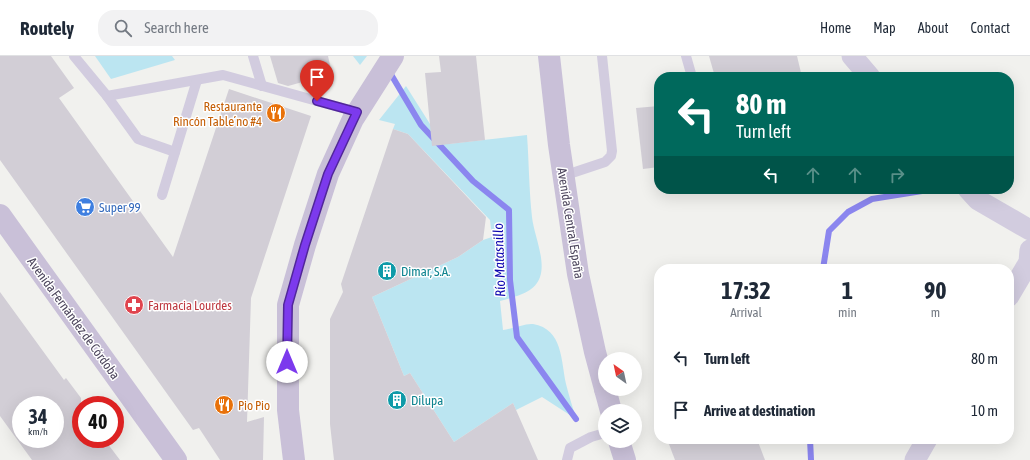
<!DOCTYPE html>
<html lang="en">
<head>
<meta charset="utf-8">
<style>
	body { margin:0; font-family:"Asap Condensed",sans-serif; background:#f2f2f3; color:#1f2937; height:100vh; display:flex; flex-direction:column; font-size:15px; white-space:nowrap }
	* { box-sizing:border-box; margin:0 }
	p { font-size:13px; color:#747a83 }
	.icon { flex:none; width:22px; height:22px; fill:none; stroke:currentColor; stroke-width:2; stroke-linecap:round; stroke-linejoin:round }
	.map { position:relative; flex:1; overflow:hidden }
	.sheet { position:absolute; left:654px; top:208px; width:360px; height:180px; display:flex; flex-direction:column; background:#fff; border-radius:16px; box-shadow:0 4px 16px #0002 }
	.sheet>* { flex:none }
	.hud { position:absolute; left:654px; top:16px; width:360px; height:122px; border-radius:16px; box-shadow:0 4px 16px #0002; background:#00695c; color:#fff; overflow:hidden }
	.needle { width:26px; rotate:327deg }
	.buttons { position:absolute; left:598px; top:296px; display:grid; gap:8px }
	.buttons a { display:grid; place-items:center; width:44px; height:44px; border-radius:50%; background:#fff; box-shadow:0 4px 16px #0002; font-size:20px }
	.speed { position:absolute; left:12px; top:340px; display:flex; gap:8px; font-size:20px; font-weight:700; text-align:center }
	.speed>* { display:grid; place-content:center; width:52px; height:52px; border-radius:50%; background:#fff; box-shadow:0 4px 16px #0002; line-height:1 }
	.speed small { font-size:10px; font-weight:400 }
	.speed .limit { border:6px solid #d22; background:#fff; color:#111 }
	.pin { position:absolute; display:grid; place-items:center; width:34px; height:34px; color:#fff; margin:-41px -17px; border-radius:50% 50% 50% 0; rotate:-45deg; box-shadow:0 0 4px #0007 }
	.pin .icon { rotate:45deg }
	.me { position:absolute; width:44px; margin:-22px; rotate:0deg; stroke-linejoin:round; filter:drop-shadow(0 0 3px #0008) }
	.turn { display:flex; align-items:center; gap:14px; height:84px; padding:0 16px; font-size:18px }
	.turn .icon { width:52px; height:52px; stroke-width:2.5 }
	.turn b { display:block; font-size:28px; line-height:34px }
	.lanes { display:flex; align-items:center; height:38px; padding:0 16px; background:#0003; justify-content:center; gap:20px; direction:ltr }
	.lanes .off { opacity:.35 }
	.eta { display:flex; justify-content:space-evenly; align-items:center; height:68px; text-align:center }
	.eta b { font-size:24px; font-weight:700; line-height:28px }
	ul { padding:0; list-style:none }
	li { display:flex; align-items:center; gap:12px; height:52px; padding:0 16px }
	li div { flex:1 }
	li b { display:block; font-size:15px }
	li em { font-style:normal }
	header { display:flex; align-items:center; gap:24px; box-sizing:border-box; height:56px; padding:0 20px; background:#fff; border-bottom:1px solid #e0e1e3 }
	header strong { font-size:19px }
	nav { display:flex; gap:22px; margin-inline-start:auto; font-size:14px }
	.search { width:280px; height:36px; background:#f2f2f3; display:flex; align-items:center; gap:10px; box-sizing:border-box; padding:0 14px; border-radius:16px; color:#747a83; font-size:15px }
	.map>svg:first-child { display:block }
</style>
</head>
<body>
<header>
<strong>Routely</strong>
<div class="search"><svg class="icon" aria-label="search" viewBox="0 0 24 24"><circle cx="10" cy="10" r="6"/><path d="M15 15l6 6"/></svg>Search here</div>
<nav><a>Home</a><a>Map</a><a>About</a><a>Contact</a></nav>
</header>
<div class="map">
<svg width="1030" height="404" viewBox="0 0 1030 404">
	<rect width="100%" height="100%" fill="#f1f1ee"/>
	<g fill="#bbe5f1">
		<path d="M 95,0 L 172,0 L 175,4 L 111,23 Z"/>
		<path d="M 353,0 L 367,0 L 360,9 Z"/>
		<path d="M 406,30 L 430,68 L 448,88 L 527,79 C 529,106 529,134 532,161 C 534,179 546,204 540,221 C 535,237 514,241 500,245 L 503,274 C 511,273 526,267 533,268 C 563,273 561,305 566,328 C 569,340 573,352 576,363 L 542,341 L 516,354 L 513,347 L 454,386 L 410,317 L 404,320 L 372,241 L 458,201 L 483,184 L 492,181 L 490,164 L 408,78 L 393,73 L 395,68 L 379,64 Z"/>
	</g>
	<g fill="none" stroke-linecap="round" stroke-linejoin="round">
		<g stroke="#8b86ef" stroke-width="6">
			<path d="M 389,15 L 421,69 L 473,125 L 509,154 L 510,224 L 517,281 L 576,363"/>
			<path d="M 823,213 L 829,175 L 848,156 L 872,143 L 922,135 L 925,133"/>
			<path d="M 810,383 L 811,404"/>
		</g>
	</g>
	<g fill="#d2ced6" fill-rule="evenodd">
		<path d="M 0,0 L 51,0 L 74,32 L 59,42 L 173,201 L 229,33 L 311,60 L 251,242 L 247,366 L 264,361 L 263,404 L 220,404 L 199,372 L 193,374 L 0,104 Z"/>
		<path d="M 270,0 L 328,0 L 332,18 L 288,30 L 278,27 Z"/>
		<path d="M 439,0 L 476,0 L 485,84 L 432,90 L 425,17 L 441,16 Z"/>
		<path d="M 709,0 L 797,0 L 802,21 L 715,21 Z"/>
		<path d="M 659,50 L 659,111 L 643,113 L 636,52 Z"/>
		<path d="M 393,73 L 408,78 L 486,161 L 483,184 L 458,201 L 372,241 L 404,320 L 410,317 L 454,386 L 513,347 L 538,404 L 334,404 L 330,368 L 330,263 L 343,236 L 341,228 Z"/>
		<path d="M 0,236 L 64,324 L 66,322 L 81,342 L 81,383 L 104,383 L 120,404 L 32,404 L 0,360 ZM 21,349 L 55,349 L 55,383 L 21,383 Z"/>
		<path d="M 667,383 L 757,383 L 765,404 L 675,404 Z"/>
	</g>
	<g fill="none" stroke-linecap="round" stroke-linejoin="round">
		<g stroke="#d2ccdf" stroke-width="10">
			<path d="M 74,0 L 107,40 L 223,19 L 357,56"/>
			<path d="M 253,0 L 262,30"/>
			<path d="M 686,0 L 692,21"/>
			<path d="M 107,40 L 138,83 L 175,96"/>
			<path d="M 563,120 L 605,106 L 611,100 L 612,95 L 602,0"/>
			<path d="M 162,139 L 197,24"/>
			<path d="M 567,404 L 570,392 L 591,381 L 605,377"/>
		</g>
		<g stroke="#d2ccdf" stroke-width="21">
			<path d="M 852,0 L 870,21"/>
			<path d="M 968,133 L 978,144 L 1030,174"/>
			<path d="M 1009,240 L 1029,206 L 1030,194"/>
			<path d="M 915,404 L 927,383"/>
		</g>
		<g stroke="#c9c0d8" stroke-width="22">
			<path d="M 549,0 L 559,89 L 578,218 L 595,296 L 605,333"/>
			<path d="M 0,159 L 176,404"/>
			<path d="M 605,333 L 611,355"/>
			<path d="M 619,385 L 625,404"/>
			<path d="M 294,404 L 288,354 L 288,249 L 305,189 L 328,118 L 353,63 L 393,0"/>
		</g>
	</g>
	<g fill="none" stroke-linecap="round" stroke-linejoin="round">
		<defs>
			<path id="route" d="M 287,306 L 288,249 L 305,189 L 328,118 L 357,56 L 317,45"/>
		</defs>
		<use href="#route" stroke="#51269a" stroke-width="10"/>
		<use href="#route" stroke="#7c3aed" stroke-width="7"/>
	</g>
	<defs>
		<symbol id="restaurant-disc" viewBox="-11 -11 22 22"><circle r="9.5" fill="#e8710a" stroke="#fff"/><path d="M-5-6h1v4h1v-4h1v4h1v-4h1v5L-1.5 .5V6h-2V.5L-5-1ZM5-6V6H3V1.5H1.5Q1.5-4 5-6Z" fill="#fff"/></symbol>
		<symbol id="supermarket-disc" viewBox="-11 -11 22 22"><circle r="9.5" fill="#3f7fe0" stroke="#fff"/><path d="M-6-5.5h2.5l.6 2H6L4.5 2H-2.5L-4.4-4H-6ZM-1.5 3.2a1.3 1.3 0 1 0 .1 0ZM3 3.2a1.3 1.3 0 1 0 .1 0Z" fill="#fff"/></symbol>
		<symbol id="building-disc" viewBox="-11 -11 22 22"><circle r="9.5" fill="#0f9aa8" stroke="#fff"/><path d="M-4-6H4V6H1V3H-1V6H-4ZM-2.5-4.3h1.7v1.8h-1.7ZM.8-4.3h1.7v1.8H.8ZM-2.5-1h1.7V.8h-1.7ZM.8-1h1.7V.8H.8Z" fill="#fff"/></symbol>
		<symbol id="pharmacy-disc" viewBox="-11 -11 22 22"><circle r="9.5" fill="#e0444e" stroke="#fff"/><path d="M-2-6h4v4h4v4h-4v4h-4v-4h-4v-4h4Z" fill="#fff"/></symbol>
	</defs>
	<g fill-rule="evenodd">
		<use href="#restaurant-disc" x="265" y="46" width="22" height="22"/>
		<use href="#supermarket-disc" x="74" y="140" width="22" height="22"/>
		<use href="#building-disc" x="376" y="204" width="22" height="22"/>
		<use href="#pharmacy-disc" x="123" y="238" width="22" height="22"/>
		<use href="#building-disc" x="386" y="333" width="22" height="22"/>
		<use href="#restaurant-disc" x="213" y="338" width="22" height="22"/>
	</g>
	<g text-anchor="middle" stroke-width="3" stroke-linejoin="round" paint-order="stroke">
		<g font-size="13" fill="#c56008" stroke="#fff" text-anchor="end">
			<text x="262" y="55">Restaurante<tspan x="262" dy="15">Rincón Table´no #4</tspan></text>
			<text x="238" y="354" text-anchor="start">Pio Pio</text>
		</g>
		<g font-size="13" fill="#366cbe" stroke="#fff" text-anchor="start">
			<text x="99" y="156">Super 99</text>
		</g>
		<g font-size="13" fill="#4d465d" stroke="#fff">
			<text transform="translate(571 167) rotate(81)" y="5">Avenida Central España</text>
			<text transform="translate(74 262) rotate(54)" y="5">Avenida Fernández de Córdoba</text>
		</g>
		<g font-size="13" fill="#0d838f" stroke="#fff" text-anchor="start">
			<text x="401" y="220">Dimar, S.A.</text>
			<text x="411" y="349">Dilupa</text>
		</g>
		<g font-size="13" fill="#be3a42" stroke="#fff" text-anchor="start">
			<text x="148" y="254">Farmacia Lourdes</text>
		</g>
		<g font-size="14" font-style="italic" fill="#0e07af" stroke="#fff">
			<text transform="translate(499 204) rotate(-92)" y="5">Río Matasnillo</text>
		</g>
	</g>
</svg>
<div class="buttons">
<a><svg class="needle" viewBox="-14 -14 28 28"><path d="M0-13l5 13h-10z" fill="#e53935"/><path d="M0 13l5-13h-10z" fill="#747a83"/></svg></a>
<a><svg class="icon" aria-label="layers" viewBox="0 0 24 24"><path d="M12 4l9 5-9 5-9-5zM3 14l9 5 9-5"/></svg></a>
</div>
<div class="speed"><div>34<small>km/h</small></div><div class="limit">40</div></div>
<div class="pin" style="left:317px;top:45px;background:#d93025"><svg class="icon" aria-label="arrive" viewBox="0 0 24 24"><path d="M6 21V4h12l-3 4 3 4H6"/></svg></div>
<svg class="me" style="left:287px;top:306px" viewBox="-20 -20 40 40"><circle r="19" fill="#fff"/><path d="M0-13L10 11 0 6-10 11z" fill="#7c3aed"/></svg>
<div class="hud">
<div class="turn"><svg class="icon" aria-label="left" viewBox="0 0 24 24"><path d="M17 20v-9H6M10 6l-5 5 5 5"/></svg><div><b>80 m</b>Turn left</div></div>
<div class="lanes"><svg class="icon" aria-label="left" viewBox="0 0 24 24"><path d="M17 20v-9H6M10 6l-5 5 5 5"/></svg><svg class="icon off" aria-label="ahead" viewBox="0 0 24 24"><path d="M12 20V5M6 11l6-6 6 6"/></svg><svg class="icon off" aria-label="ahead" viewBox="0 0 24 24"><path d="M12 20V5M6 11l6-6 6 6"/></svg><svg class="icon off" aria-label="right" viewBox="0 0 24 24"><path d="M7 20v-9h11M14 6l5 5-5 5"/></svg></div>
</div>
<section class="sheet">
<div class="eta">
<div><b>17:32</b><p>Arrival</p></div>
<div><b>1</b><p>min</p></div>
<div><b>90</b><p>m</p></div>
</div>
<ul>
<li><svg class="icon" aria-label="left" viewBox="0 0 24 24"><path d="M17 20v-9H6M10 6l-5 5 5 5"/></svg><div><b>Turn left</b></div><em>80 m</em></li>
<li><svg class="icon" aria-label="arrive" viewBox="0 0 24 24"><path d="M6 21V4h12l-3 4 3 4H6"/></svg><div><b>Arrive at destination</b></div><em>10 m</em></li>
</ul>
</section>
</div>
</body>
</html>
